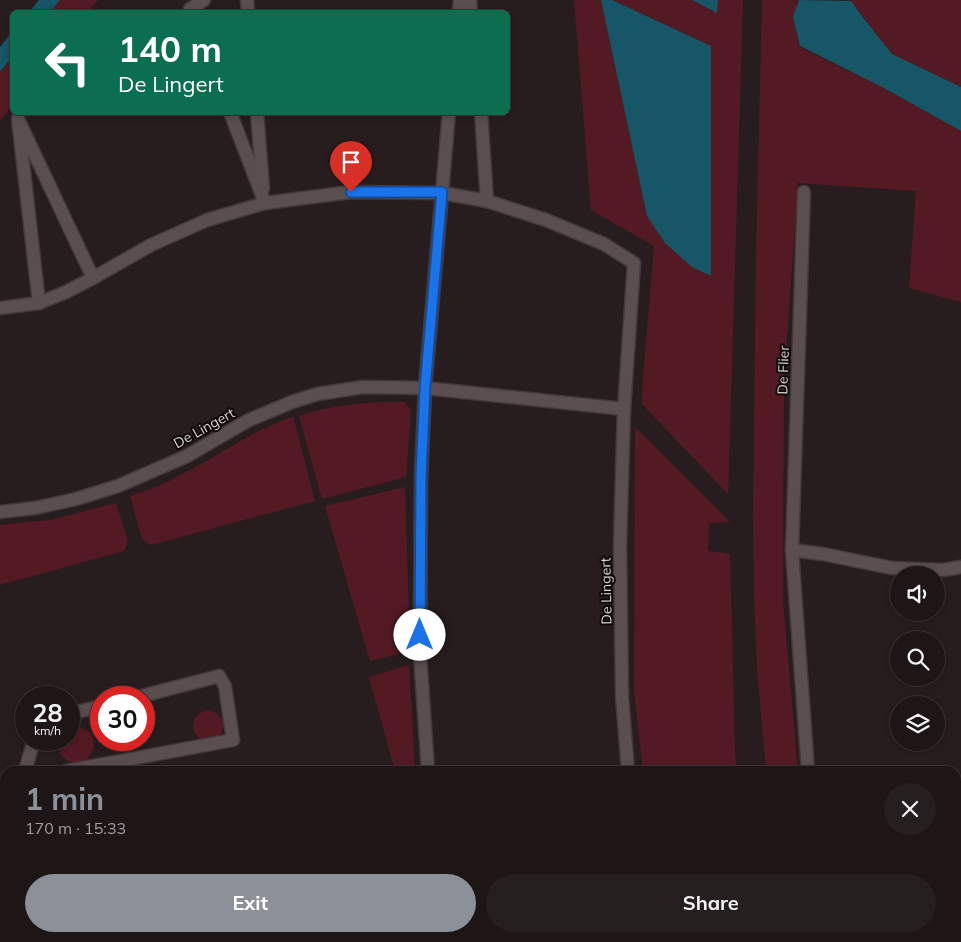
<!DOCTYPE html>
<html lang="en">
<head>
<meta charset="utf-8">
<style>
	body { margin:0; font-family:Mulish,sans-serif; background:#261f1f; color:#f1f3f6; height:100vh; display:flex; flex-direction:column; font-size:19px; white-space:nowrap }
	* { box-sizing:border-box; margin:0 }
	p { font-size:16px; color:#a19fa1 }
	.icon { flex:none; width:28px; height:28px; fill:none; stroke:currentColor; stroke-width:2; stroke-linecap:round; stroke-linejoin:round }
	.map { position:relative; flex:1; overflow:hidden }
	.side { position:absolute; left:0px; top:766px; width:961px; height:176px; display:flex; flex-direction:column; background:#1e1616; border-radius:15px 15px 0 0; box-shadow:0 2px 8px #0003,0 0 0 1px #3c3535 }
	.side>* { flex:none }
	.guide { position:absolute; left:10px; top:10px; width:500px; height:105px; border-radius:8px; box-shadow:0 2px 8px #0003,0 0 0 1px #3c3535; background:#0b6e4f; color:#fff; overflow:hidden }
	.tools { position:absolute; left:890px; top:566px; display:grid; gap:10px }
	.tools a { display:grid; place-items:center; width:55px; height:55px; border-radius:50%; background:#1e1616; box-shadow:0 2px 8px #0003,0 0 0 1px #3c3535; font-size:25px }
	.speed { position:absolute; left:15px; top:686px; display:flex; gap:10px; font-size:25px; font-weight:700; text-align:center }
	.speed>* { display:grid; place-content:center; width:65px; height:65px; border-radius:50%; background:#1e1616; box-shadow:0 2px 8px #0003,0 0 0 1px #3c3535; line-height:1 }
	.speed small { font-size:12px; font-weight:400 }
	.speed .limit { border:8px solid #d22; background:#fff; color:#111 }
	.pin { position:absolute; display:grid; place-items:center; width:42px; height:42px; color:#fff; margin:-51px -21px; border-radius:50% 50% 50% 0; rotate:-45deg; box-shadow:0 0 5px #0007 }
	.pin .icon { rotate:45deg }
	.me { position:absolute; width:55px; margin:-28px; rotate:0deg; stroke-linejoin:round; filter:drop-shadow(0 0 4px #0008) }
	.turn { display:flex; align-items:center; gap:18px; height:105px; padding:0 25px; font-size:22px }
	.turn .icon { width:65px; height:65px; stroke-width:2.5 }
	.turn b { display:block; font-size:35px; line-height:42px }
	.round { display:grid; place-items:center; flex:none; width:52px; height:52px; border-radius:26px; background:#261f1f }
	.summary { display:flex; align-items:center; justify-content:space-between; height:85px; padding:0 25px }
	h1 { font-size:30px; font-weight:700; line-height:38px; color:#8c9099 }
	.cta { display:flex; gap:10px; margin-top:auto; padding:10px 25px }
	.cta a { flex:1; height:58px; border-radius:30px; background:#8c9099; color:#fff; font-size:20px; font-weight:700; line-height:58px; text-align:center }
	.cta a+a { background:#261f1f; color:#f1f3f6 }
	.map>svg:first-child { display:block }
</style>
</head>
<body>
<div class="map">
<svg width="961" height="942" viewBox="0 0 961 942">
	<rect width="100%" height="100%" fill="#281d1e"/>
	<g fill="#541a23">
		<path d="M 60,0 L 98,0 L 88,12 L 49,12 Z"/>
		<path d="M 574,0 L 601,0 L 647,216 L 710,276 L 711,46 L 612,0 L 692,0 L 717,13 L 718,0 L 743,0 L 728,494 L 641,403 L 654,246 L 591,210 Z"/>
		<path d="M 762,0 L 799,0 L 793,17 L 800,47 L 882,87 L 961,131 L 961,302 L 909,288 L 916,191 L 798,183 L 784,380 L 783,544 L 783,601 L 798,771 L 766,771 L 757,667 L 754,593 L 753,516 L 756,258 Z"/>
		<path d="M 850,0 L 961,0 L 961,87 L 892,54 Z"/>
		<path d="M 12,57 L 12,106 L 0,121 L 0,72 Z"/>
		<path d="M 387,402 L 405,402 L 411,410 L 406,477 L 322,499 L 299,416 C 329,406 356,403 387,402 Z"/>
		<path d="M 293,416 L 315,501 L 151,545 L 142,539 L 130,496 L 161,485 L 194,468 L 256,432 Z"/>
		<path d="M 635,427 L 730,522 L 709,523 L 708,551 L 730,554 L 735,753 L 737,771 L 643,771 L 634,691 Z"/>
		<path d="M 405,487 L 410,651 L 370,661 L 325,506 Z"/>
		<path d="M 116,503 L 128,541 L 124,551 L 0,585 L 0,525 L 50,520 Z"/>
		<path d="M 409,665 L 415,771 L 395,771 L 369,677 Z"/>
		<circle cx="208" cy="726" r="15"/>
		<path d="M 75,727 C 111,729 88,779 64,758 C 58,753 58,747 59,740 L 69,740 L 69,728 Z"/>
		<path d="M 660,938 L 760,938 L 760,942 L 661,942 Z"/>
	</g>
	<g fill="#165667">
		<path d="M 39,0 L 60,0 L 50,12 L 29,12 Z"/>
		<path d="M 601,0 L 612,0 L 711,46 L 711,276 L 692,267 L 665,243 L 647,216 Z"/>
		<path d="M 692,0 L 718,0 L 717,13 Z"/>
		<path d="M 799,0 L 851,1 L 865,20 L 892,54 L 961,87 L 961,131 L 882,87 L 800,46 L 793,17 Z"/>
		<path d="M 12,32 L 12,57 L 0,72 L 0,47 Z"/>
	</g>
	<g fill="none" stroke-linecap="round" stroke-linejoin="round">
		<defs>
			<g id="minor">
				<path d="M 247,0 L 248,12"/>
				<path d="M 470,0 L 471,12"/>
				<path d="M 192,12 L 190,9 L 204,0"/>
				<path d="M 459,12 L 460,0"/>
				<path d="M 230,112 L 265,203"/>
				<path d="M 257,112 L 263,188"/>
				<path d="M 481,112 L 487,201"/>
				<path d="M 804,192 L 792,550 L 808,771"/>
				<path d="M 39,303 L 18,119 L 93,278"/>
				<path d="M 0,308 L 39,303 L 66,292 L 93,278 L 151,245 L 207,220 L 265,203 L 351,192 L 442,193 L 487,201 L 546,220 L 604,244 L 634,263 L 624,409 L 620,544 L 622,696 L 628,771"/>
				<path d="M 0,512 L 35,508 L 76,499 L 118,486 L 187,456 L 249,420 L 292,402 L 317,394 L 363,387 L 425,388 L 624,409"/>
				<path d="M 792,550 L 823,554 L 892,568 L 943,570 L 961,567"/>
				<path d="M 69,714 L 101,706"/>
				<path d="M 25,771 L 34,740"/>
				<path d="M 66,771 L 233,740 L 225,686 L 219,676 L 134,698"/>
				<path d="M 428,771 L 420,654 L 421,477 L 425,388 L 449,112"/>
				<path d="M 956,789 L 961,788"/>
				<path d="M 444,938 L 445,942"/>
				<path d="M 645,938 L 646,942"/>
				<path d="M 825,938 L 826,942"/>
				<path d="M 8,942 L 37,938"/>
			</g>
		</defs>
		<use href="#minor" stroke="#42393a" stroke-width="15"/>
		<use href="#minor" stroke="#5b4e4f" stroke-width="12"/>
	</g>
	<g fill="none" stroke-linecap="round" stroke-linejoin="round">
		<defs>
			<path id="route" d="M 351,192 L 442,192 L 425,388 L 421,477 L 420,635"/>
		</defs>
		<use href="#route" stroke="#114b97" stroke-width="12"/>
		<use href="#route" stroke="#1a73e8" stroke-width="9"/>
	</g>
	<g text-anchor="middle" stroke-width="4" stroke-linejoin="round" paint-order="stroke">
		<g font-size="14" fill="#ded6d7" stroke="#0e0909">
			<text transform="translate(783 370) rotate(-88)" y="5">De Flier</text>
			<text transform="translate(204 428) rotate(-29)" y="5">De Lingert</text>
			<text transform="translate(606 591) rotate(-91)" y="5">De Lingert</text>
		</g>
	</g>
</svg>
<div class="tools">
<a><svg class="icon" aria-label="sound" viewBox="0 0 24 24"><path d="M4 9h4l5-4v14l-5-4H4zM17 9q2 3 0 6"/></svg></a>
<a><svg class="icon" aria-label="search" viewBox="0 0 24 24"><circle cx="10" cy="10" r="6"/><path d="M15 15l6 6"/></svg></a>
<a><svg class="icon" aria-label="layers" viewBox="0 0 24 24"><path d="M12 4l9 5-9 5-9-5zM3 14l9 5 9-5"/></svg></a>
</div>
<div class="speed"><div>28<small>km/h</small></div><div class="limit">30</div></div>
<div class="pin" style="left:351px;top:192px;background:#d93025"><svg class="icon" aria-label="arrive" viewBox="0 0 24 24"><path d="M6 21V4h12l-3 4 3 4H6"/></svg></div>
<svg class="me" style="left:420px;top:635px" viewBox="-20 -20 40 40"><circle r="19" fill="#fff"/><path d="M0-13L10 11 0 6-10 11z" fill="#1a73e8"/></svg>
<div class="guide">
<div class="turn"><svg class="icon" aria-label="left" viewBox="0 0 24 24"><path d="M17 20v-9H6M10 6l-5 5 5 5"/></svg><div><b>140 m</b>De Lingert</div></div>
</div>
<section class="side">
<div class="summary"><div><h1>1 min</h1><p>170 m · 15:33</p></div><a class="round"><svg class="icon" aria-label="close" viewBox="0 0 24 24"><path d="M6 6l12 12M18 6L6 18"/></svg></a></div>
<div class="cta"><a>Exit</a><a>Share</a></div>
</section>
</div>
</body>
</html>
